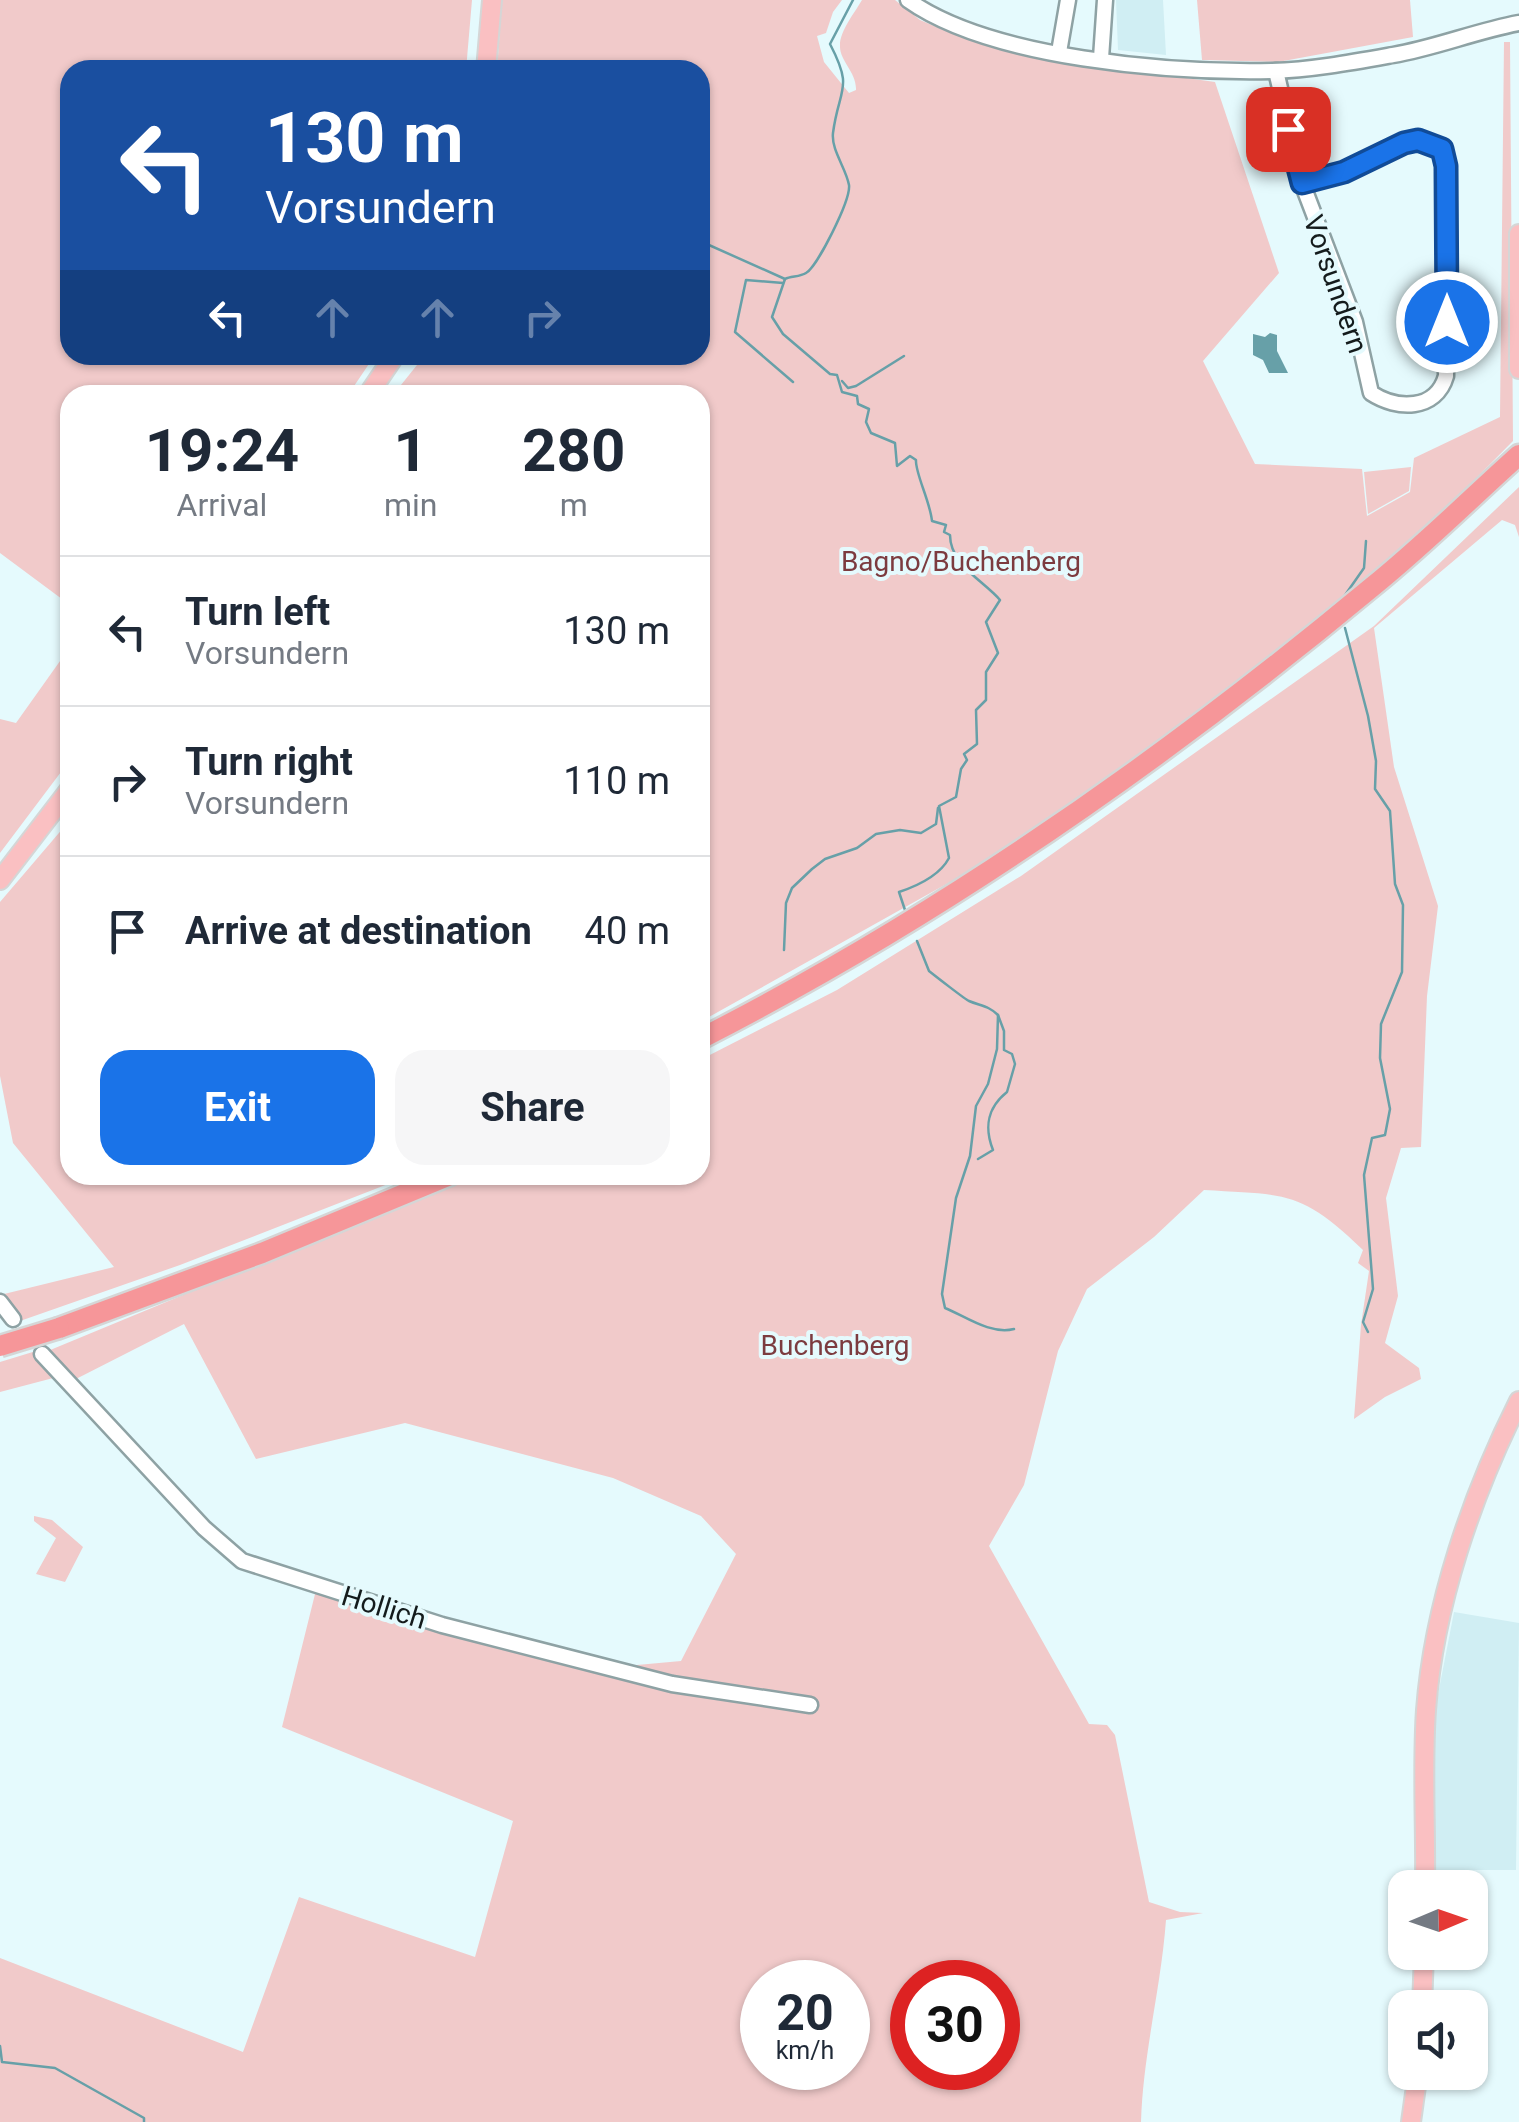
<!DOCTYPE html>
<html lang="en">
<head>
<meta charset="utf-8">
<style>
	body { margin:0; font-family:Roboto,sans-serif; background:#f6f6f7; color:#1f2937; height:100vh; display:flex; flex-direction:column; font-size:38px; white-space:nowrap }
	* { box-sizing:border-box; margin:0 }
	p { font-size:32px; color:#747a83 }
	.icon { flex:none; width:55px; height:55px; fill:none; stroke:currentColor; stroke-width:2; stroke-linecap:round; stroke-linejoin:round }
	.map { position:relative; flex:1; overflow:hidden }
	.sheet { position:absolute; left:60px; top:385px; width:650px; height:800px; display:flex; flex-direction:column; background:#fff; border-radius:30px; box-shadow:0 2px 8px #0004 }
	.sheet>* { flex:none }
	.hud { position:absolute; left:60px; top:60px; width:650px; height:305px; border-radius:30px; box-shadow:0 2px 8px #0004; background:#1a4fa0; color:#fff; overflow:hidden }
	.needle { width:65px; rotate:88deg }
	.fabs { position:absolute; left:1388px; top:1870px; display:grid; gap:20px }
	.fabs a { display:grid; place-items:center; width:100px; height:100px; border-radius:20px; background:#fff; box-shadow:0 2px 8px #0004; font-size:50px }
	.speed { position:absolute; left:740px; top:1960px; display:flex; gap:20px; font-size:50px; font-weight:700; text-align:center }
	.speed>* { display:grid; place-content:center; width:130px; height:130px; border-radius:50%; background:#fff; box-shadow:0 2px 8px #0004; line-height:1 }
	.speed small { font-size:25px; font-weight:400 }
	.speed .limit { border:15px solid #d22; background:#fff; color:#111 }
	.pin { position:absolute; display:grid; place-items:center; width:85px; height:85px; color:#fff; margin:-42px; border-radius:20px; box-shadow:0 5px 15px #0006 }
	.me { position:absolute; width:110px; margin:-55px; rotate:0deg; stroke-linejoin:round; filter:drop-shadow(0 0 8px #0008) }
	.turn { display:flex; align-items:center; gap:35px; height:210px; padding:0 40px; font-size:45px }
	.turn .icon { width:130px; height:130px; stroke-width:2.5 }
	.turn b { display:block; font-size:70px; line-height:85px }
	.lanes { display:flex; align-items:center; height:95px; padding:0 40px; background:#0003; justify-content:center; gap:50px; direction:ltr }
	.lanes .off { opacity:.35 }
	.eta { display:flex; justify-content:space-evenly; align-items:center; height:170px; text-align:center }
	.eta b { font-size:60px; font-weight:700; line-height:70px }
	.primary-button { display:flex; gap:20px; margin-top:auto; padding:20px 40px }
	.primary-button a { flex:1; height:115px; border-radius:30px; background:#1a73e8; color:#fff; font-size:40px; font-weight:700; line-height:115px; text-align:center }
	.primary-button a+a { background:#f6f6f7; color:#1f2937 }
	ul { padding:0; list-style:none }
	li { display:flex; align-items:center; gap:30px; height:150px; padding:0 40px; border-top:2px solid #e0e1e3 }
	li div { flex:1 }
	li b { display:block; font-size:38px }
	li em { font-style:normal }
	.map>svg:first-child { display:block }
</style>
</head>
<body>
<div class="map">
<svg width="1519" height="2122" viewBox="0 0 1519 2122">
	<rect width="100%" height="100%" fill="#e5fafd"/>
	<g fill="#d0eef3">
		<path d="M 1116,0 L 1163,0 L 1166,55 L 1118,50 Z"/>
		<path d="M 1454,1612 L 1519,1623 L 1516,1870 L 1431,1870 L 1435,1710 Z"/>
	</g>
	<g fill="#f1caca" fill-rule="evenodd">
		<path d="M 0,0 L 472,0 L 466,70 L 70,70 L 70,355 L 375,355 L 348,395 L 70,395 L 70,605 L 0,553 Z"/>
		<path d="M 502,0 L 842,0 L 833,12 L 826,33 L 817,36 L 824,62 L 849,93 L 856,90 C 857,72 839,61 840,45 C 840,31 855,12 862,0 L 895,0 L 920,20 L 951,33 L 1043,58 L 1215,82 L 1279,273 L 1203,361 L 1255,464 L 1362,469 L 1367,516 L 1410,492 L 1414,458 L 1500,417 L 1504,42 L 1510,42 L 1513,441 L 1402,553 L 1294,644 L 1000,854 L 700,1022 L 700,395 L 393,395 L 425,355 L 700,355 L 700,70 L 497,70 Z"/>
		<path d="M 1197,0 L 1410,0 L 1413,37 L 1278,62 L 1202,60 Z"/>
		<path d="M 1411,467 L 1409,491 L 1368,514 L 1364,472 Z"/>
		<path d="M 1519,487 L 1519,537 L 1515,525 L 1502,520 L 1374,628 L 1394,767 L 1438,906 L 1427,996 L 1421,1147 L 1401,1148 L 1386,1198 L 1398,1296 L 1385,1343 L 1419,1368 L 1421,1379 L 1385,1397 L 1354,1419 L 1361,1325 L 1369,1271 L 1358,1263 L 1363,1250 C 1301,1190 1286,1195 1204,1190 L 1154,1237 L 1087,1289 L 1058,1351 L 1024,1485 L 989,1546 L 1089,1724 L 1107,1725 L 1115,1735 L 1149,1902 L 1180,1912 L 1203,1913 L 1166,1920 C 1161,1988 1143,2054 1141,2122 L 0,2122 L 0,1958 L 243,2052 L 299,1897 L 475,1957 L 513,1821 L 282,1727 L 318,1582 L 442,1625 L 626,1666 L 681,1661 L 736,1554 L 701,1516 L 613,1478 L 405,1423 L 256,1459 L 184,1324 L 74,1380 L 43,1353 L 473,1175 L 700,1175 L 700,1060 L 837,990 L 1021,876 L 1374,626 ZM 762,1982 L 848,1982 L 848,2068 L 762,2068 ZM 912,1982 L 998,1982 L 998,2068 L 912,2068 Z"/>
		<path d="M 70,647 L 70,760 L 0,853 L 0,719 L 16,723 Z"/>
		<path d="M 70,820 L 70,1175 L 411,1175 L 180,1265 L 20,1321 L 0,1295 L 114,1267 L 13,1143 L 0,1076 L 0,902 Z"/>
		<path d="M 36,1351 L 57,1377 L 0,1392 L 0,1362 Z"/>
		<path d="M 34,1516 L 52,1520 L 83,1547 L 65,1582 L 36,1574 L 56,1538 L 34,1521 Z"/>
	</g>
	<path fill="#67a0a8" d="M 1270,333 L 1277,335 L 1277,351 L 1288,373 L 1269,373 L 1263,360 L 1253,355 L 1253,334 L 1265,337 Z"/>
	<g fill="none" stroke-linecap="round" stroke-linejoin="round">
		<g stroke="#67a0a8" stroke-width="2.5">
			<path d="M 853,0 L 830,44 C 854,90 839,87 833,133 C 831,150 846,168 849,185 C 851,200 817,267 806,273 C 800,277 791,276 785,279 L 772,317 L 783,334 L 830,374 L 837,375 L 842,392 L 857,396 L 858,404 L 869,409 L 866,422 L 871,433 L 895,443 L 897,466 L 910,456 L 916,460 C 915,473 930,501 932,521 L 946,525 L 944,532 L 950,535 C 950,565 984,581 1000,600 L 986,622 L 998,653 L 986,672 L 986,700 L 976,710 L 977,744 L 964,754 L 967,760 L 961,769 L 956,797 L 939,806 L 949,858 C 940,875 917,886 899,892 L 906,913"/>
			<path d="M 700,241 L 785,279"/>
			<path d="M 783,283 L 746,280 L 735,332 L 793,382"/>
			<path d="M 842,381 L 848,388 L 856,386 L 904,356"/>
			<path d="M 1343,598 L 1364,568 L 1366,541"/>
			<path d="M 1345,628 L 1368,716 L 1376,761 L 1375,789 L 1390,811 L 1395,884 L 1403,905 L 1402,972 L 1381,1024 L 1380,1058 L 1390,1109 L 1385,1135 L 1372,1138 L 1364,1175 L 1373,1289 L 1363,1322 L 1368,1332"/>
			<path d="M 917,941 L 929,971 C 934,975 966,1000 969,1001 C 981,1006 989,1006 998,1015 L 997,1049 L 988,1084 L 976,1106 L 970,1156 L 956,1198 L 942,1294 L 945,1308 C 965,1316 990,1335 1014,1329"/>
			<path d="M 784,950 L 786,903 L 792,888 L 812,869 L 825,859 L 857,848 L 876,834 L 900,830 L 921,833 L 936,824 L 938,808"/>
			<path d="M 978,1159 L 993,1150 C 984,1127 987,1108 1007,1092 L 1015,1064 L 1012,1054 L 1004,1050 L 1004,1031 L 998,1015"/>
			<path d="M 0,2046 L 2,2062 L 55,2068 L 144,2118 L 144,2122"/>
		</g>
		<defs>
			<g id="minor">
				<path d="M 908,0 C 991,59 1171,73 1272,71 C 1311,70 1354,62 1393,55 C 1435,48 1476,31 1519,23"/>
				<path d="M 1059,52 L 1068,0"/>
				<path d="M 1101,58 L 1105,0"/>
				<path d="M 1276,71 L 1302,183 L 1344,173 L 1404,143 L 1418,139 L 1442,149 L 1446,166 L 1446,376 C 1436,411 1397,410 1371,393 L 1355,322 L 1302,183"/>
				<path d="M 0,1302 L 13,1319"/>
				<path d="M 42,1354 L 204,1528 L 242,1561 L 442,1625 L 672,1684 L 810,1705"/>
			</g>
			<g id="major">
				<path d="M 486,70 L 492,0"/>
				<path d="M 1519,234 L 1519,369"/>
				<path d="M 368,395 L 395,355"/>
				<path d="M 0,880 L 70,789"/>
				<path d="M 1425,1888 C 1426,1829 1422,1768 1426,1710 C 1434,1604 1472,1495 1519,1401"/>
				<path d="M 1422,2008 L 1424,1952"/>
				<path d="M 1411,2122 L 1418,2072"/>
			</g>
			<g id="highway">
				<path d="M 700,1039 C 941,916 1164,760 1372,587 C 1423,546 1470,499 1519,455"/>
				<path d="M 59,1328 L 262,1253 L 450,1175"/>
			</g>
		</defs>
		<use href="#minor" stroke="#8ea2a4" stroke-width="19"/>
		<use href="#major" stroke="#d5d6d6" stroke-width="22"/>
		<use href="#highway" stroke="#d5d6d6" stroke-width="25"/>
		<use href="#minor" stroke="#fff" stroke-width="14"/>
		<use href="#major" stroke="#fac0c2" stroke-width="18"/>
		<use href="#highway" stroke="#f69699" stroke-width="20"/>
		<defs>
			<path id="highway-bridge" d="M 0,1346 L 59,1328"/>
		</defs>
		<use href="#highway-bridge" stroke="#d5d6d6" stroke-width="25" stroke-linecap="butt"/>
		<use href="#highway-bridge" stroke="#f69699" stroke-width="20"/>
	</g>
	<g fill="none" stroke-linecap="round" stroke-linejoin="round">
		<defs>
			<path id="route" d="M 1288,129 L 1302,183 L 1344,172 L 1404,143 L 1418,140 L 1442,149 L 1446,166 L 1447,322"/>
		</defs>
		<use href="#route" stroke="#114b97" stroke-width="25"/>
		<use href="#route" stroke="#1a73e8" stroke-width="18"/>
	</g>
	<g text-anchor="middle" stroke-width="8" stroke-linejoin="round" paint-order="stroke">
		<g font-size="28" fill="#141b1c" stroke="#e5fafd">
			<text transform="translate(1336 284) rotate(71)" y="10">Vorsundern</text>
			<text transform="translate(384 1607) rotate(17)" y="10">Hollich</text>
		</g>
		<g font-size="28" fill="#7c3b3f" stroke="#e5fafd">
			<text x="961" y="571">Bagno/Buchenberg</text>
			<text x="835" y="1355">Buchenberg</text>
		</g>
	</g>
</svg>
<div class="fabs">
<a><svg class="needle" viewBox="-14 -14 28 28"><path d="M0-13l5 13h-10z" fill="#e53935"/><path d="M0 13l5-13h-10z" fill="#747a83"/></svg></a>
<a><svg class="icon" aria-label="sound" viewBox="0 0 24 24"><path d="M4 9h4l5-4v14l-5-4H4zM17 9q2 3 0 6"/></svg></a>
</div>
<div class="speed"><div>20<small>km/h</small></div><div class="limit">30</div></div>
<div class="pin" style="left:1288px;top:129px;background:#d93025"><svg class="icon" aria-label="arrive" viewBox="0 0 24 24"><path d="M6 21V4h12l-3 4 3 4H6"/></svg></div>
<svg class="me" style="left:1447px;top:322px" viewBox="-20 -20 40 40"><circle r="17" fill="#1a73e8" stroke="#fff" stroke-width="3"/><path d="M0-11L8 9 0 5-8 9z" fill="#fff"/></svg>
<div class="hud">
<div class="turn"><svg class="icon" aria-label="left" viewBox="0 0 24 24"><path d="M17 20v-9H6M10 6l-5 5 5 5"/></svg><div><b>130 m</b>Vorsundern</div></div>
<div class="lanes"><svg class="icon" aria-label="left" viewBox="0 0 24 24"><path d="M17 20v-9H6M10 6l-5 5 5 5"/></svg><svg class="icon off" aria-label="ahead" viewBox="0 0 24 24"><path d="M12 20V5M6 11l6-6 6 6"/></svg><svg class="icon off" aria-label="ahead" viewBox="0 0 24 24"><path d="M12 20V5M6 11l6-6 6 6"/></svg><svg class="icon off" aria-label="right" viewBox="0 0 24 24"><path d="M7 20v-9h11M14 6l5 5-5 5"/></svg></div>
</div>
<section class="sheet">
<div class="eta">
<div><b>19:24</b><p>Arrival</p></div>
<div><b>1</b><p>min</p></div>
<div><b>280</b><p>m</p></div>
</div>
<ul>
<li><svg class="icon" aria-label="left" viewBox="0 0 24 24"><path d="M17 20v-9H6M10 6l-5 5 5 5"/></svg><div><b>Turn left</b><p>Vorsundern</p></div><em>130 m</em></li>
<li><svg class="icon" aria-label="right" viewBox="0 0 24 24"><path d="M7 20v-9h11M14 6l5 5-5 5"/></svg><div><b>Turn right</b><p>Vorsundern</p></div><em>110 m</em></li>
<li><svg class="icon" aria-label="arrive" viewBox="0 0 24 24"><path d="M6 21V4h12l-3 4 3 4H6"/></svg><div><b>Arrive at destination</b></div><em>40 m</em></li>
</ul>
<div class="primary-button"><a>Exit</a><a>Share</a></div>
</section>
</div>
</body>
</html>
